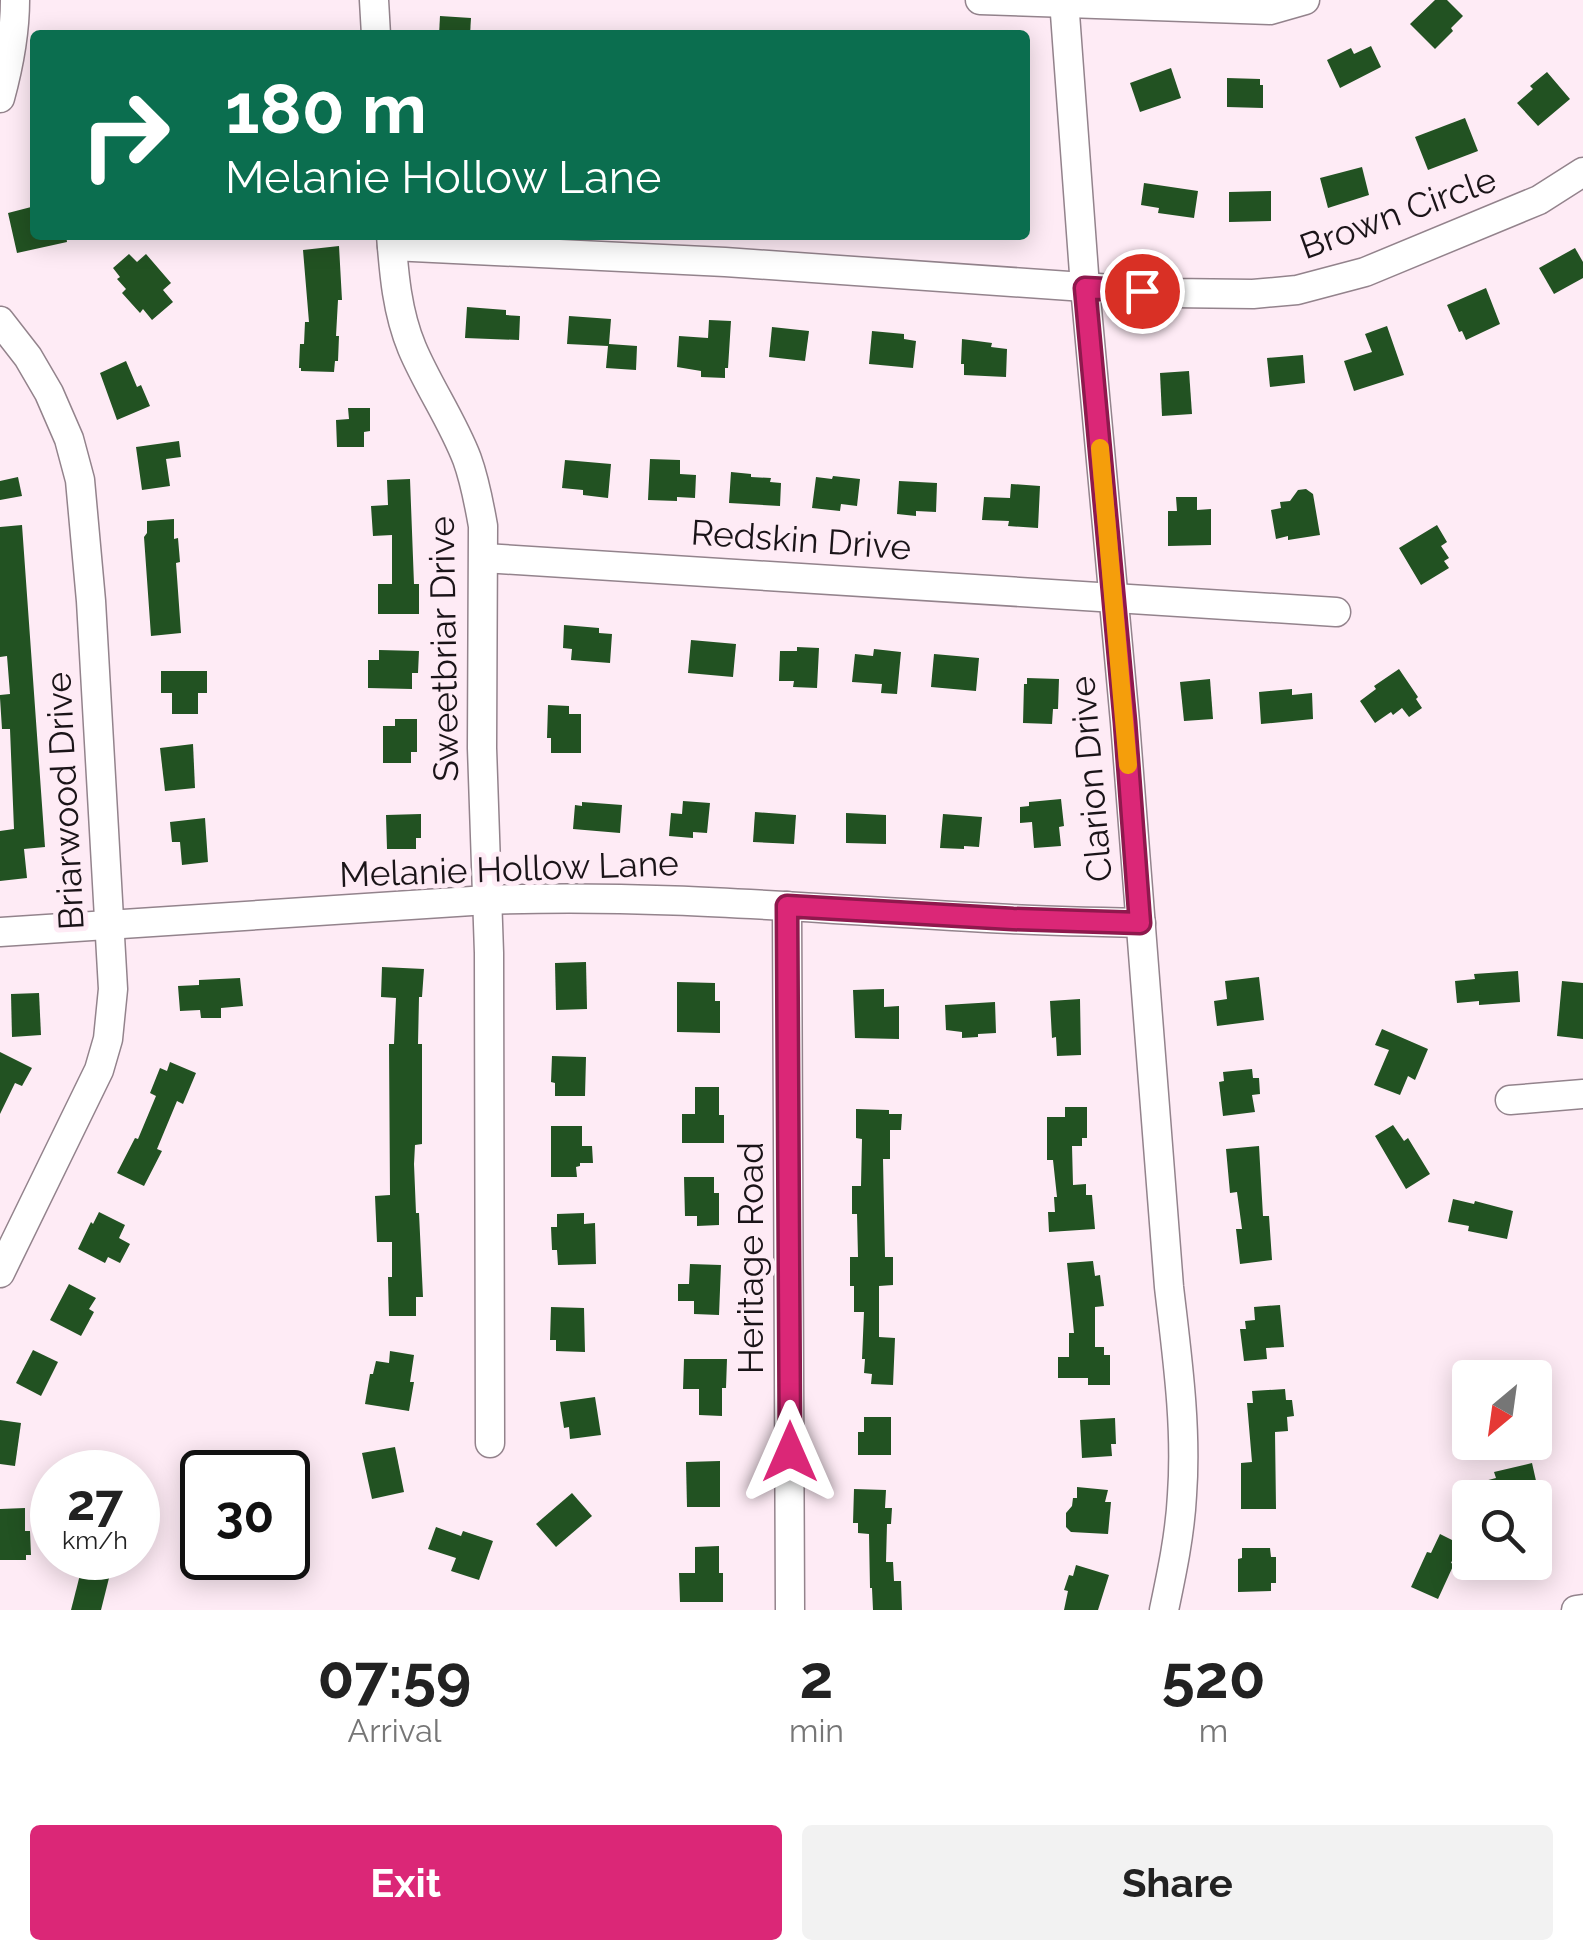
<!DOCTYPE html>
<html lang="en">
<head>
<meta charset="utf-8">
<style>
	body { margin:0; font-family:Raleway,sans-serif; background:#f2f2f2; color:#222; height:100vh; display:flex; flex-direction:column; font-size:38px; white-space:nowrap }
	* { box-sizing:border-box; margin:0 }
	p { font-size:32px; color:#767676 }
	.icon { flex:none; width:55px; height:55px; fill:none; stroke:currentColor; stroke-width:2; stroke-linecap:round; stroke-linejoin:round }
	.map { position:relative; height:1610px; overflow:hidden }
	.details { display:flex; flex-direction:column; background:#fff; flex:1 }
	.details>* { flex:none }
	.top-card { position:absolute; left:30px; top:30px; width:1000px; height:210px; border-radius:10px; box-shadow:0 5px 25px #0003; background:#0b6e4f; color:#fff; overflow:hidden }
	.needle { width:65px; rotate:209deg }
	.buttons { position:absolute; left:1452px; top:1360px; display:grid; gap:20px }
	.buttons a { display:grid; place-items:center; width:100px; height:100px; border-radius:10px; background:#fff; box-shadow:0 5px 25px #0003; font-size:50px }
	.speed { position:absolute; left:30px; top:1450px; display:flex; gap:20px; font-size:50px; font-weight:700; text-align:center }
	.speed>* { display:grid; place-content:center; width:130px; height:130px; border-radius:50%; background:#fff; box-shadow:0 5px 25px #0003; line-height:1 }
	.speed small { font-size:25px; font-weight:400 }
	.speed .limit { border:5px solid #111; border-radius:15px; background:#fff; color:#111 }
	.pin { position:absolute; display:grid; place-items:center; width:85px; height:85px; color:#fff; margin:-42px; border:5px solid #fff; border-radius:50%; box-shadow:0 2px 10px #0007 }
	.me { position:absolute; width:110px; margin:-55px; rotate:0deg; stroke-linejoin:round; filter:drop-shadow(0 0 8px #0008) }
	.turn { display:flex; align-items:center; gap:35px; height:210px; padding:0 30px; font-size:45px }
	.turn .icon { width:130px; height:130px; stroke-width:2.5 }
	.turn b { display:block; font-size:70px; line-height:85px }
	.eta { display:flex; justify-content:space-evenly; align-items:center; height:170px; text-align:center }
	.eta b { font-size:60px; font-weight:700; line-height:70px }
	.action { display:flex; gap:20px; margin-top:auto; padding:20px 30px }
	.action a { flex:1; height:115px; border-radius:10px; background:#db2777; color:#fff; font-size:40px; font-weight:700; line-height:115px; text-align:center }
	.action a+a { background:#f2f2f2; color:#222 }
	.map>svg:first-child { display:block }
</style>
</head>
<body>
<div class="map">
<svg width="1583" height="1610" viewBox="0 0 1583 1610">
	<rect width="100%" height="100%" fill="#feebf5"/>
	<g fill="#225222">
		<path d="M 1435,0 L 1447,0 L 1463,16 L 1451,28 L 1453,31 L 1435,49 L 1410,24 Z"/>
		<path d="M 440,16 L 471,18 L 470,35 L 439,35 Z"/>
		<path d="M 1371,46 L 1381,67 L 1340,88 L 1327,60 L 1351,48 L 1354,54 Z"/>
		<path d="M 1171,68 L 1181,98 L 1140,112 L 1130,83 Z"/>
		<path d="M 1547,72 L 1570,99 L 1538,126 L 1517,103 L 1533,89 L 1530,86 Z"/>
		<path d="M 1227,78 L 1260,79 L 1260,85 L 1263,85 L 1263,108 L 1227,107 Z"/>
		<path d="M 1465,118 L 1478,151 L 1428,170 L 1415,137 Z"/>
		<path d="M 1362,167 L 1369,195 L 1328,208 L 1320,178 Z"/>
		<path d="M 1144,183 L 1198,191 L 1194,218 L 1158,213 L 1159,208 L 1141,205 Z"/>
		<path d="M 1271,191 L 1271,221 L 1229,222 L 1229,192 Z"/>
		<path d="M 35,206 L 35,235 L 66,235 L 67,242 L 17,253 L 8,213 Z"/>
		<path d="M 339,246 L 342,300 L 338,300 L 336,336 L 339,336 L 338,361 L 335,361 L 334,372 L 301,371 L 301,368 L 299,368 L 300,344 L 304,344 L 305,322 L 309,322 L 303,250 Z"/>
		<path d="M 1575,248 L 1583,262 L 1583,278 L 1554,294 L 1539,268 Z"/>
		<path d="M 129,254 L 137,262 L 146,254 L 171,283 L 163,290 L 173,302 L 152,320 L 143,309 L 140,313 L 122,293 L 126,289 L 117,279 L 120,277 L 113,268 Z"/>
		<path d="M 1486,288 L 1500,324 L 1466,340 L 1462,331 L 1459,332 L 1447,305 Z"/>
		<path d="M 467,307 L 506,310 L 506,315 L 520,316 L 519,340 L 465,338 Z"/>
		<path d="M 569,316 L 611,319 L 609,344 L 637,346 L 636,370 L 606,368 L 608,346 L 567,344 Z"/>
		<path d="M 709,320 L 731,321 L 728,368 L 725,368 L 725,378 L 701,377 L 701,371 L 677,367 L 679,336 L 708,338 Z"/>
		<path d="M 1387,326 L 1404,375 L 1354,391 L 1344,361 L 1372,352 L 1365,334 Z"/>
		<path d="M 772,327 L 809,331 L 805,361 L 769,357 Z"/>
		<path d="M 872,331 L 904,334 L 904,339 L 916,341 L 913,368 L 869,364 Z"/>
		<path d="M 962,339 L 992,343 L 991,347 L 1007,349 L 1006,377 L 964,375 L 964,364 L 961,364 Z"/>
		<path d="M 1303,355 L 1305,383 L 1270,387 L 1267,358 Z"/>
		<path d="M 126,361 L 137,387 L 141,385 L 150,406 L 117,420 L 100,373 Z"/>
		<path d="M 1189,371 L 1192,414 L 1162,416 L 1160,373 Z"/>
		<path d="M 348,408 L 370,408 L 370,431 L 364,432 L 364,447 L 337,447 L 336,420 L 349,419 Z"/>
		<path d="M 179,441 L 181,457 L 166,459 L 170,486 L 142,490 L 136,447 Z"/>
		<path d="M 650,459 L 680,460 L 680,474 L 696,475 L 695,498 L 677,497 L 677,501 L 648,500 Z"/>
		<path d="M 565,460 L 611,464 L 608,498 L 583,495 L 583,490 L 562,488 Z"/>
		<path d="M 731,472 L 751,474 L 751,477 L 771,478 L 770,482 L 781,483 L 780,506 L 729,503 Z"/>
		<path d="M 833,476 L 860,479 L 857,506 L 841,504 L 840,511 L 812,508 L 816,477 L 832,479 Z"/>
		<path d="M 18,477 L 22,496 L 0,500 L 0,481 Z"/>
		<path d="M 410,479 L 414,584 L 419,584 L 419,614 L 378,614 L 378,584 L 392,584 L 392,535 L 373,536 L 371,506 L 388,505 L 387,480 Z"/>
		<path d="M 899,481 L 937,483 L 936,512 L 916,511 L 916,516 L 897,514 Z"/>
		<path d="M 1011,484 L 1040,486 L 1038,528 L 1008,526 L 1009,521 L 982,520 L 984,497 L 1010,498 Z"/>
		<path d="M 1306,489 L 1313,494 L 1320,535 L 1288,540 L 1288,536 L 1276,539 L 1271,510 L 1281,508 L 1280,502 L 1290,501 L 1298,490 Z"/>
		<path d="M 1176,497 L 1197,497 L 1197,510 L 1211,509 L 1211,545 L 1168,546 L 1168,511 L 1177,511 Z"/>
		<path d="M 174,519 L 174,539 L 178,538 L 180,562 L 176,563 L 181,633 L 151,636 L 144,537 L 147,533 L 147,521 Z"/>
		<path d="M 22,525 L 45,847 L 24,849 L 27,878 L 0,881 L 0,831 L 14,829 L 10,729 L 2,729 L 0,698 L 0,695 L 10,694 L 7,656 L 0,657 L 0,527 Z"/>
		<path d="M 1437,525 L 1447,542 L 1441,546 L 1449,558 L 1444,561 L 1449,568 L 1421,585 L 1399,548 Z"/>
		<path d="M 564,625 L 599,628 L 599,633 L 612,634 L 610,663 L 571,660 L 572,649 L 563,648 Z"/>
		<path d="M 691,640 L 736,644 L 733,677 L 688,673 Z"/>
		<path d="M 797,647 L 819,648 L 817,688 L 793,687 L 794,681 L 779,681 L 780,651 L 797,651 Z"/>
		<path d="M 874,649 L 901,652 L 897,694 L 881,693 L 882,684 L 852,682 L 855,654 L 873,656 Z"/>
		<path d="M 379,650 L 419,651 L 418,673 L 412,673 L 412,689 L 368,688 L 368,660 L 379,660 Z"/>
		<path d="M 934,654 L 979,658 L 976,691 L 931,687 Z"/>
		<path d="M 1399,669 L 1418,697 L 1416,699 L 1422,708 L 1409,717 L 1402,708 L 1393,715 L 1391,712 L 1375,723 L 1360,701 L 1376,689 L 1374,686 Z"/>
		<path d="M 161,671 L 207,671 L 207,693 L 198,693 L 198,714 L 172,714 L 172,693 L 161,693 Z"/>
		<path d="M 1027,678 L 1059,679 L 1058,709 L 1053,709 L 1052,724 L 1023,723 L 1024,684 L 1027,684 Z"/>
		<path d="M 1210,679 L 1213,719 L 1184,721 L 1180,682 Z"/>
		<path d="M 1292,689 L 1292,695 L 1312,693 L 1313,719 L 1261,724 L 1259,692 Z"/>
		<path d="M 548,705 L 569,706 L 569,714 L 581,714 L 581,753 L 551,753 L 551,738 L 547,738 Z"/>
		<path d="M 395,719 L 417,719 L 417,752 L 411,752 L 411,763 L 383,763 L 383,726 L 395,726 Z"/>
		<path d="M 193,744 L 195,788 L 165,791 L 160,748 Z"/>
		<path d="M 1061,799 L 1064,826 L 1059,827 L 1061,846 L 1034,848 L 1032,822 L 1020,823 L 1020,807 L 1029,806 L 1029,802 Z"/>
		<path d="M 683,801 L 710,803 L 707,833 L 693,832 L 693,838 L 669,836 L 671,813 L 682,814 Z"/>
		<path d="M 582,802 L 622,805 L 620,833 L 573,829 L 575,805 L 582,806 Z"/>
		<path d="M 755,812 L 796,815 L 794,844 L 753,842 Z"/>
		<path d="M 846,813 L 886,815 L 886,844 L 846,843 Z"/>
		<path d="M 421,814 L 421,838 L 416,838 L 416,849 L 387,849 L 386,815 Z"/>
		<path d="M 943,814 L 982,817 L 979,847 L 964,846 L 964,849 L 940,848 Z"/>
		<path d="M 205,818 L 208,862 L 182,865 L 180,842 L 172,842 L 170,822 Z"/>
		<path d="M 586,962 L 587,1009 L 556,1010 L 555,963 Z"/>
		<path d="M 382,967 L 424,969 L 422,997 L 419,997 L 418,1044 L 422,1044 L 422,1144 L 415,1145 L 414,1164 L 416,1213 L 419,1213 L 423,1297 L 416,1297 L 416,1316 L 389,1316 L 388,1277 L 392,1277 L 392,1242 L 377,1242 L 375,1196 L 390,1195 L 389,1044 L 394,1044 L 396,998 L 381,997 Z"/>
		<path d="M 1518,971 L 1520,1002 L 1479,1005 L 1479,1001 L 1457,1003 L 1455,981 L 1475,979 L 1474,974 Z"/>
		<path d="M 1259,977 L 1264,1020 L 1217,1026 L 1214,1001 L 1227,999 L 1225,981 Z"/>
		<path d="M 240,978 L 243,1006 L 221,1008 L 221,1018 L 201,1018 L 200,1010 L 180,1011 L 178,986 L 199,985 L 199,980 Z"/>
		<path d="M 1562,981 L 1583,983 L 1583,1039 L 1557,1036 Z"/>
		<path d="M 677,982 L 715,983 L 715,1001 L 720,1001 L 720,1033 L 677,1032 Z"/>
		<path d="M 884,989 L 884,1007 L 899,1006 L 899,1039 L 855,1038 L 853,990 Z"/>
		<path d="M 39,993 L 41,1035 L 12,1037 L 11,994 Z"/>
		<path d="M 1080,999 L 1081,1055 L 1057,1056 L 1056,1037 L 1052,1038 L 1050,1001 Z"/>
		<path d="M 995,1002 L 996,1033 L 978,1034 L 978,1037 L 962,1038 L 962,1032 L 946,1030 L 945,1005 Z"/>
		<path d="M 1382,1029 L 1428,1049 L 1415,1080 L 1408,1076 L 1400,1095 L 1374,1085 L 1389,1050 L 1375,1045 Z"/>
		<path d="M 0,1052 L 32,1068 L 22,1086 L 15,1083 L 0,1114 Z"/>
		<path d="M 552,1056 L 586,1057 L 585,1096 L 555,1096 L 555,1083 L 551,1082 Z"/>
		<path d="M 170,1062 L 196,1073 L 183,1104 L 177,1101 L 157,1149 L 162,1151 L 144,1186 L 117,1173 L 135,1138 L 138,1139 L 156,1096 L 150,1093 L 160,1068 L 167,1071 Z"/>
		<path d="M 1252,1069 L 1253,1078 L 1259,1078 L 1260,1094 L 1252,1095 L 1255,1112 L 1223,1116 L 1219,1082 L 1224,1081 L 1223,1072 Z"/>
		<path d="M 695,1087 L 719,1087 L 719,1115 L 724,1115 L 724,1143 L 682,1143 L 682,1114 L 695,1114 Z"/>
		<path d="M 1065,1107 L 1087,1107 L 1087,1138 L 1082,1138 L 1082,1146 L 1072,1146 L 1073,1185 L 1086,1184 L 1086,1195 L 1092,1195 L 1095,1229 L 1049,1232 L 1048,1212 L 1055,1212 L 1054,1197 L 1057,1197 L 1053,1160 L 1047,1160 L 1047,1117 L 1065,1117 Z"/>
		<path d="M 856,1109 L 889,1110 L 889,1114 L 902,1114 L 901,1130 L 890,1130 L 890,1159 L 883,1159 L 885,1257 L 893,1257 L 893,1285 L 879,1286 L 879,1337 L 895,1338 L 893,1385 L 871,1384 L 872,1374 L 864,1373 L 865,1359 L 862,1359 L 864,1312 L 854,1312 L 854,1286 L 850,1286 L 850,1257 L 858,1257 L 857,1214 L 852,1214 L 852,1186 L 861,1186 L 862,1139 L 856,1138 Z"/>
		<path d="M 1393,1125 L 1404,1141 L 1408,1138 L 1430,1174 L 1406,1189 L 1375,1136 Z"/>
		<path d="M 551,1126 L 582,1126 L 582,1146 L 592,1146 L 593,1163 L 580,1163 L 580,1166 L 576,1167 L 577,1177 L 551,1177 Z"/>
		<path d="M 1259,1146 L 1263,1216 L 1269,1216 L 1272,1260 L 1240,1264 L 1236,1229 L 1242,1229 L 1237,1192 L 1230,1193 L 1226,1149 Z"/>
		<path d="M 684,1177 L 714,1177 L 714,1193 L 719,1193 L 719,1225 L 697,1226 L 697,1216 L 685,1216 Z"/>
		<path d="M 1453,1199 L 1474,1204 L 1475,1201 L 1513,1211 L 1507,1239 L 1468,1231 L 1469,1226 L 1448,1222 Z"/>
		<path d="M 99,1212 L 125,1225 L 119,1238 L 130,1244 L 120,1263 L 108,1257 L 105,1263 L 78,1249 L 91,1222 L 93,1224 Z"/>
		<path d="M 584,1213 L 584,1224 L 595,1223 L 596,1264 L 558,1265 L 557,1250 L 552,1250 L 551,1227 L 557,1227 L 557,1214 Z"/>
		<path d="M 1093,1261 L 1095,1276 L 1100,1275 L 1104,1306 L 1095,1307 L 1095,1347 L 1104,1347 L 1104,1355 L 1110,1355 L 1110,1385 L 1088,1385 L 1088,1378 L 1058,1378 L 1058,1357 L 1069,1357 L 1069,1333 L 1074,1333 L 1067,1263 Z"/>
		<path d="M 690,1264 L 721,1265 L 719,1315 L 694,1314 L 694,1301 L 678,1301 L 678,1284 L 689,1284 Z"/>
		<path d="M 69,1284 L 96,1298 L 89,1309 L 94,1312 L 81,1336 L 50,1320 Z"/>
		<path d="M 1280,1305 L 1284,1347 L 1266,1348 L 1267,1359 L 1244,1361 L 1240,1329 L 1246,1329 L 1245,1321 L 1255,1320 L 1254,1307 Z"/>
		<path d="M 551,1307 L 584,1308 L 585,1352 L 556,1351 L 556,1340 L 550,1340 Z"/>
		<path d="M 33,1350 L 58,1362 L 41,1396 L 16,1383 Z"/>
		<path d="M 390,1351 L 414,1355 L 410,1382 L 414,1382 L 409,1411 L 365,1404 L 370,1374 L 373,1374 L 376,1361 L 389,1363 Z"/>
		<path d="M 684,1359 L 727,1359 L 726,1388 L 722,1388 L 722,1416 L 699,1415 L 699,1389 L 683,1389 Z"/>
		<path d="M 1285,1389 L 1286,1400 L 1292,1400 L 1294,1416 L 1287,1417 L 1288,1431 L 1275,1432 L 1276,1509 L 1241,1509 L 1241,1463 L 1252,1462 L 1247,1403 L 1253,1403 L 1252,1391 Z"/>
		<path d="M 595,1397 L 601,1435 L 570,1439 L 569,1427 L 564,1428 L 560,1402 Z"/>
		<path d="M 864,1417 L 891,1417 L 891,1455 L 858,1455 L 858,1432 L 864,1432 Z"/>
		<path d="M 1115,1418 L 1116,1444 L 1111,1444 L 1112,1456 L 1082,1458 L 1080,1420 Z"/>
		<path d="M 0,1420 L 21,1423 L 15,1466 L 0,1464 Z"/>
		<path d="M 395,1447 L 404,1492 L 372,1499 L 362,1453 Z"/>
		<path d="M 720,1461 L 720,1507 L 687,1507 L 686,1462 Z"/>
		<path d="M 1532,1463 L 1539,1494 L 1524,1498 L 1481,1498 L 1477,1483 L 1496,1478 L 1494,1472 Z"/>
		<path d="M 1077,1487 L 1108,1490 L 1105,1502 L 1111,1502 L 1108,1534 L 1071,1532 L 1066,1527 L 1066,1513 L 1072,1506 L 1073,1498 L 1077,1498 Z"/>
		<path d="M 854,1489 L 886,1490 L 885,1508 L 892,1508 L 891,1524 L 887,1524 L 886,1562 L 893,1562 L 894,1581 L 901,1581 L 902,1610 L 873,1610 L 872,1588 L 870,1588 L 869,1534 L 858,1533 L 858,1523 L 853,1523 Z"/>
		<path d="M 572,1493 L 592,1516 L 556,1547 L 536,1524 Z"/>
		<path d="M 25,1508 L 25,1531 L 30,1531 L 31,1555 L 26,1555 L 26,1560 L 0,1560 L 0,1509 Z"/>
		<path d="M 436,1527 L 461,1536 L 463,1531 L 493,1541 L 479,1580 L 451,1571 L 456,1558 L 428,1549 Z"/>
		<path d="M 1440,1534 L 1460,1544 L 1451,1563 L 1454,1564 L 1438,1599 L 1411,1587 L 1427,1552 L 1431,1553 Z"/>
		<path d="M 719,1546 L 719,1573 L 723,1573 L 723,1602 L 680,1602 L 679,1573 L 695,1573 L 695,1547 Z"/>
		<path d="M 1242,1548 L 1270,1548 L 1271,1557 L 1276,1557 L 1276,1583 L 1271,1583 L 1271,1591 L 1238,1592 L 1238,1559 L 1242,1558 Z"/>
		<path d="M 84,1559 L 112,1566 L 101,1610 L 71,1610 Z"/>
		<path d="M 1076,1565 L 1109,1575 L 1098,1610 L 1064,1610 L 1068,1591 L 1064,1590 L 1069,1575 L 1073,1576 Z"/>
	</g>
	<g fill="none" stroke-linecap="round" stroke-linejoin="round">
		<defs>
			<g id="minor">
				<path d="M 374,0 L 376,35"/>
				<path d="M 980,0 L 1270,10 L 1305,0"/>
				<path d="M 1064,0 L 1085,287 L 1125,722 L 1169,1287 C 1177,1356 1187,1426 1182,1495 C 1180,1534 1172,1572 1164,1610"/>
				<path d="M 0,98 C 9,65 15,34 15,0"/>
				<path d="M 391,235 C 394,274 397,312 412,348 C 428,386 452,420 467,459 C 475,481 479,503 483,526 L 482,748 L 489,953 L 490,1443"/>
				<path d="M 392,246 L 725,262 L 1170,293 L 1253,294 L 1297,290 L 1365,272 L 1539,200 L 1583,172"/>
				<path d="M 0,321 L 28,357 L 49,393 L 69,439 L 80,480 L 91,601 L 113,989 L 108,1039 L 99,1070 L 0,1273"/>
				<path d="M 484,558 L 1336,612"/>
				<path d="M 787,906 L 790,1610"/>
				<path d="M 0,932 L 487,900 C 662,893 836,911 1011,919 C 1054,921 1097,922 1141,923"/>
				<path d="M 1510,1100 L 1583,1094"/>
				<path d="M 1576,1610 L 1583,1609"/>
			</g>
		</defs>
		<use href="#minor" stroke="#93838c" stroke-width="31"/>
		<use href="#minor" stroke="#fff" stroke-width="28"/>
	</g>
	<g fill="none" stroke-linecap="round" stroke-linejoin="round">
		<defs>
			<path id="route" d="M 790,1452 L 787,906 L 1013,919 L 1140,923 L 1125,722 L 1085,288 L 1142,291"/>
		</defs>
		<use href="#route" stroke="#8e194d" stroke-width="25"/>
		<use href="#route" stroke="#db2777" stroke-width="18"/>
		<path stroke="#f59e0b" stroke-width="18" d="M 1100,448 L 1128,765"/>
	</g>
	<g text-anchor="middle" stroke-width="10" stroke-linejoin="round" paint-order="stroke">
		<g font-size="35" fill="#1a1418" stroke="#feebf5">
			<text transform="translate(1398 213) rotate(-20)" y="12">Brown Circle</text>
			<text transform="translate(801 540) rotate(4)" y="12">Redskin Drive</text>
			<text transform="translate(444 649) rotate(-91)" y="12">Sweetbriar Drive</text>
			<text transform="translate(1091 779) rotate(-95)" y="12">Clarion Drive</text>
			<text transform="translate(65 801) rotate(-93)" y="12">Briarwood Drive</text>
			<text transform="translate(509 869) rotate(-2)" y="12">Melanie Hollow Lane</text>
			<text transform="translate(751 1258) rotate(-90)" y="12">Heritage Road</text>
		</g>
	</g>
</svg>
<div class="buttons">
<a><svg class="needle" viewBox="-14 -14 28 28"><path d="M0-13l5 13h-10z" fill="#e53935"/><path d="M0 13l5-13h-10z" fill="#767676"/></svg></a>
<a><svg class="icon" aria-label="search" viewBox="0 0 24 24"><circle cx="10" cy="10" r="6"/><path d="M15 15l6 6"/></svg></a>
</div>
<div class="speed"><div>27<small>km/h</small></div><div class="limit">30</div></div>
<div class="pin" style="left:1142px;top:291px;background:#d93025"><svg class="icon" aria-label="arrive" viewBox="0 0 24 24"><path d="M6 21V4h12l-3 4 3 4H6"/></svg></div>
<svg class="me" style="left:790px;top:1452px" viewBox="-20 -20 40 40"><path d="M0-17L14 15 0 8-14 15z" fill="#db2777" stroke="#fff" stroke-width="4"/></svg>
<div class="top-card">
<div class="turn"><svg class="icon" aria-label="right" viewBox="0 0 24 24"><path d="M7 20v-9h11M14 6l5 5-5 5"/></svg><div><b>180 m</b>Melanie Hollow Lane</div></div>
</div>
</div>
<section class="details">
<div class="eta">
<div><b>07:59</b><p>Arrival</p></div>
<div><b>2</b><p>min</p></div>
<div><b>520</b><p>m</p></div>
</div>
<div class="action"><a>Exit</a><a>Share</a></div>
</section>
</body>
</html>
